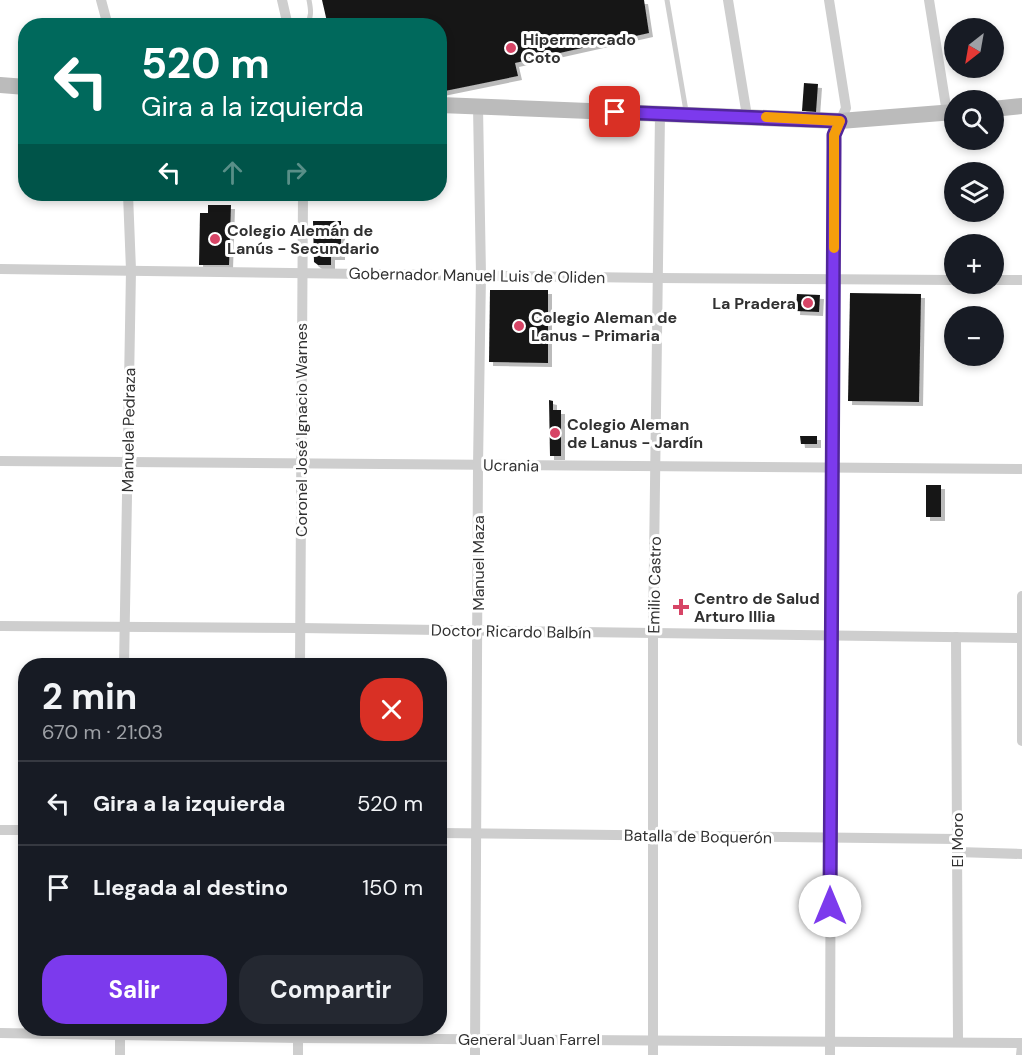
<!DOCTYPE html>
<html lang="es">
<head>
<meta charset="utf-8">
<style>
	body { margin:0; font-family:"DM Sans",sans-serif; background:#242831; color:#f1f3f6; height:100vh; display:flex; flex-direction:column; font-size:22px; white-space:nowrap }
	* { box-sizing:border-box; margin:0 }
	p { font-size:20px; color:#9ea1a6 }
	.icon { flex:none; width:33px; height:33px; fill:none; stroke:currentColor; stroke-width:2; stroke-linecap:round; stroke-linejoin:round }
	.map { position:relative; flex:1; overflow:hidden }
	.drawer { position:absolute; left:18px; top:658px; width:429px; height:378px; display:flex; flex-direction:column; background:#171b24; border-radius:24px; box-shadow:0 3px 9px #0003 }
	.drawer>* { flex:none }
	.hud { position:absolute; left:18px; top:18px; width:429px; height:183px; border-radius:24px; box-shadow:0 3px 9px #0003; background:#00695c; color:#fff; overflow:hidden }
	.needle { width:39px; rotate:211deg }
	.tools { position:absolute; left:944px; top:18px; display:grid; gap:12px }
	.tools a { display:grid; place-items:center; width:60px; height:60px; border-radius:50%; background:#171b24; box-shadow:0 3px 9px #0003; font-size:30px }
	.pin { position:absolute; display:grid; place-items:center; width:51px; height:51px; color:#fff; margin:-26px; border-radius:12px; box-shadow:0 3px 9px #0006 }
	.me { position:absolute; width:66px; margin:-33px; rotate:0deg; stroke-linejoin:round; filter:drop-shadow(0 0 4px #0008) }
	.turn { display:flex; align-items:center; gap:21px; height:126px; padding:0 24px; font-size:27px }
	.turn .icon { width:78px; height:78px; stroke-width:2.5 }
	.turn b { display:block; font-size:42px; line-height:51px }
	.lanes { display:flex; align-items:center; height:57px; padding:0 24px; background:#0003; justify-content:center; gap:30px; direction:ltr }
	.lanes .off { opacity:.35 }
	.round { display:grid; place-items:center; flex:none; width:63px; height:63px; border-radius:24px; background:#242831 }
	.headline { display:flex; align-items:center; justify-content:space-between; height:102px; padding:0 24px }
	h1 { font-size:36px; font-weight:700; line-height:45px }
	.button { display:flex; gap:12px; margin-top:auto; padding:12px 24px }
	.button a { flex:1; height:69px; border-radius:24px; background:#7c3aed; color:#fff; font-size:24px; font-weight:700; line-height:69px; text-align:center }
	.button a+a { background:#242831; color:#f1f3f6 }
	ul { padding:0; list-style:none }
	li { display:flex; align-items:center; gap:18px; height:84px; padding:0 24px; border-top:2px solid #363941 }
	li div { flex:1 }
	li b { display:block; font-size:22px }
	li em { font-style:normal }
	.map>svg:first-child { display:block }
</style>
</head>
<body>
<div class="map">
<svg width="1022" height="1055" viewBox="0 0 1022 1055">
	<defs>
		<filter id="shadow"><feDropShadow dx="4" dy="4" stdDeviation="0" flood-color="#0004"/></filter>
	</defs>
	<rect width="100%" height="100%" fill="#fff"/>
	<g fill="#181818" filter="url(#shadow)">
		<path d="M 322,0 L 644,0 L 649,33 L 515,63 L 518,76 L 440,92 L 440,26 L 328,26 Z"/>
		<path d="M 804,83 L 818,84 L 816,112 L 802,111 Z"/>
		<path d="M 252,194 L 292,194 L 291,197 L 252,195 Z"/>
		<path d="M 208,205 L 231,205 L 229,265 L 199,265 L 200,213 L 208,213 Z"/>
		<path d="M 313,221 L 341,221 L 341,256 L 331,256 L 331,265 L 318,265 L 314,262 Z"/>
		<path d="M 490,290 L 548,290 L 548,363 L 489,362 Z"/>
		<path d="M 850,293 L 921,294 L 919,402 L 848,401 Z"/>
		<path d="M 797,294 L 820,295 L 819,312 L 796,311 Z"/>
		<path d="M 549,400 L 553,401 L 553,410 L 561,410 L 561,456 L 550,456 Z"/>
		<path d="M 800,436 L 817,436 L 817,444 L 801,444 Z"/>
		<rect x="926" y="485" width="15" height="32"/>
	</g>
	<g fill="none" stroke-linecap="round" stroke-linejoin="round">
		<g stroke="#cecece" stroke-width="5">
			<path d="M 667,0 L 686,111"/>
			<path d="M 306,26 C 312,17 311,10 309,0"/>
		</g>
		<g stroke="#cecece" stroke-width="10">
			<path d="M 101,0 L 108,26"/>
			<path d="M 282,0 L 288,26"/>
			<path d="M 728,0 L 747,116"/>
			<path d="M 829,0 L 846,108 L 834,135 L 834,147 L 835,279 L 832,469 L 830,1055"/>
			<path d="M 929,0 L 947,113"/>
			<path d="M 0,269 L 659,278 L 954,280"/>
			<path d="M 993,280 L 1022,280"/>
			<path d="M 0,461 L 1022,469"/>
			<path d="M 1022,596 L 1022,741"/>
			<path d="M 0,626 L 300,628 L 1021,638"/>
			<path d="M 956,637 L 958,1042"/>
			<path d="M 124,666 L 131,270 L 128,194"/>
			<path d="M 300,666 L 303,194"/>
			<path d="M 0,830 L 26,830"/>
			<path d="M 440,833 L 957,839"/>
			<path d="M 957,852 L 1022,854"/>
			<path d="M 0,1033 L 298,1038 L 1022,1043"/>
			<path d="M 120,1055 L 120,1031"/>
			<path d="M 298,1055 L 298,1029"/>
			<path d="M 475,1055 L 478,465 L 481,275 L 478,107"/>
			<path d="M 653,1055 L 653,633 L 660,114"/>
			<path d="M 1021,1055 L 1022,1045"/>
		</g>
		<g stroke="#bbb" stroke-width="16">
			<path d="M 0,85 L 26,87"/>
			<path d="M 440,105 L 840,121 L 954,112"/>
			<path d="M 993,109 L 1022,106"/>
		</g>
	</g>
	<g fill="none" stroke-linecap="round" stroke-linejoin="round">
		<defs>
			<path id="route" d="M 615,112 L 840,121 L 834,135 L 834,147 L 830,906"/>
		</defs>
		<use href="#route" stroke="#51269a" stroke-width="15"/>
		<use href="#route" stroke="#7c3aed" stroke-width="10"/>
		<path stroke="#f59e0b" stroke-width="10" d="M 766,117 L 840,121 L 834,135 L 834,248"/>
	</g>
	<g fill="#d74566" stroke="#fff" stroke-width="2">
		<circle cx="511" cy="48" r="6"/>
		<circle cx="215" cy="239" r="6"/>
		<circle cx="808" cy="303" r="6"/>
		<circle cx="519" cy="326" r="6"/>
		<circle cx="555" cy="433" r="6"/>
		<path d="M678 598h6v6h6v6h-6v6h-6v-6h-6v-6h6z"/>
	</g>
	<g text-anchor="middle" stroke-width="6" stroke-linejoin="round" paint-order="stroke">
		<g font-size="16" font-weight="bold" fill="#313131" stroke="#fff" text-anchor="start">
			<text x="523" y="45">Hipermercado<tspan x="523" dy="18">Coto</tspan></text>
			<text x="227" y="236">Colegio Alemán de<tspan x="227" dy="18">Lanús - Secundario</tspan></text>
			<text x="796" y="309" text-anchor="end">La Pradera</text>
			<text x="531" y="323">Colegio Aleman de<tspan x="531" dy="18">Lanus - Primaria</tspan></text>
			<text x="567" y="430">Colegio Aleman<tspan x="567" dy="18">de Lanus - Jardín</tspan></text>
			<text x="694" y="604">Centro de Salud<tspan x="694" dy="18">Arturo Illia</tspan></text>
		</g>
		<g font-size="16" fill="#313131" stroke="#fff">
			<text transform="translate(477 275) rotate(1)" y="6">Gobernador Manuel Luis de Oliden</text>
			<text transform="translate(128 430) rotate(-89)" y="6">Manuela Pedraza</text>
			<text transform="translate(301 430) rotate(-90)" y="6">Coronel José Ignacio Warnes</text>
			<text transform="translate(511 465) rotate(1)" y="6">Ucrania</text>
			<text transform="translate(478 563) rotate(-90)" y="6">Manuel Maza</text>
			<text transform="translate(654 585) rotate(-89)" y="6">Emilio Castro</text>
			<text transform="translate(511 631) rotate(1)" y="6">Doctor Ricardo Balbín</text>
			<text transform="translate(698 836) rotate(1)" y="6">Batalla de Boquerón</text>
			<text transform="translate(957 840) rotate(-90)" y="6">El Moro</text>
			<text x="529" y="1045">General Juan Farrel</text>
		</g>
	</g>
</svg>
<div class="tools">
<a><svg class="needle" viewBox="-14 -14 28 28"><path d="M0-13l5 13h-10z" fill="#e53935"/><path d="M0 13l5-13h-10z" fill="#9ea1a6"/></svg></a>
<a><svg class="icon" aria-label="search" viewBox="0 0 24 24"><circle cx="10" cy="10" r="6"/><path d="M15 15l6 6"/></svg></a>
<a><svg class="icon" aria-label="layers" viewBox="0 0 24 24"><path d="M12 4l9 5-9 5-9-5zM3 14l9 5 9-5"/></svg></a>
<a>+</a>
<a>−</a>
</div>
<div class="pin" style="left:615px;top:112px;background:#d93025"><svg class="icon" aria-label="arrive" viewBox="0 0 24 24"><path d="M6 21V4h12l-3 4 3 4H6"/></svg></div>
<svg class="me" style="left:830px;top:906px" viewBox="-20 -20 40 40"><circle r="19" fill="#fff"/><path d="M0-13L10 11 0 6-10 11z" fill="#7c3aed"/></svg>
<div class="hud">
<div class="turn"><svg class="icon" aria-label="left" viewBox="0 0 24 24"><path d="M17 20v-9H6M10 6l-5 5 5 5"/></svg><div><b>520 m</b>Gira a la izquierda</div></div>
<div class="lanes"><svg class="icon" aria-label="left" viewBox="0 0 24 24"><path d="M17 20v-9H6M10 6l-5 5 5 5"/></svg><svg class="icon off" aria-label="ahead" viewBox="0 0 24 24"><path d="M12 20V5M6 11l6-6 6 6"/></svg><svg class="icon off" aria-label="right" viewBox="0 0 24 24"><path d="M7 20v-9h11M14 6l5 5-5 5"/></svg></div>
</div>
<section class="drawer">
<div class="headline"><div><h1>2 min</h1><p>670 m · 21:03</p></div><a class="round" style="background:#d93025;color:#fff"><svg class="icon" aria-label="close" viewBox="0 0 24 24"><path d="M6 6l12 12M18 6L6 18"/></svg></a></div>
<ul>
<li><svg class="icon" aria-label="left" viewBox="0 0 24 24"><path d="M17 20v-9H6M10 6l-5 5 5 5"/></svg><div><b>Gira a la izquierda</b></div><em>520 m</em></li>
<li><svg class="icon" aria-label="arrive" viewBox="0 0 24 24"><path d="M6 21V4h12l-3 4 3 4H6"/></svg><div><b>Llegada al destino</b></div><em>150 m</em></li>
</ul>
<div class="button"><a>Salir</a><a>Compartir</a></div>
</section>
</div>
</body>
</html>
